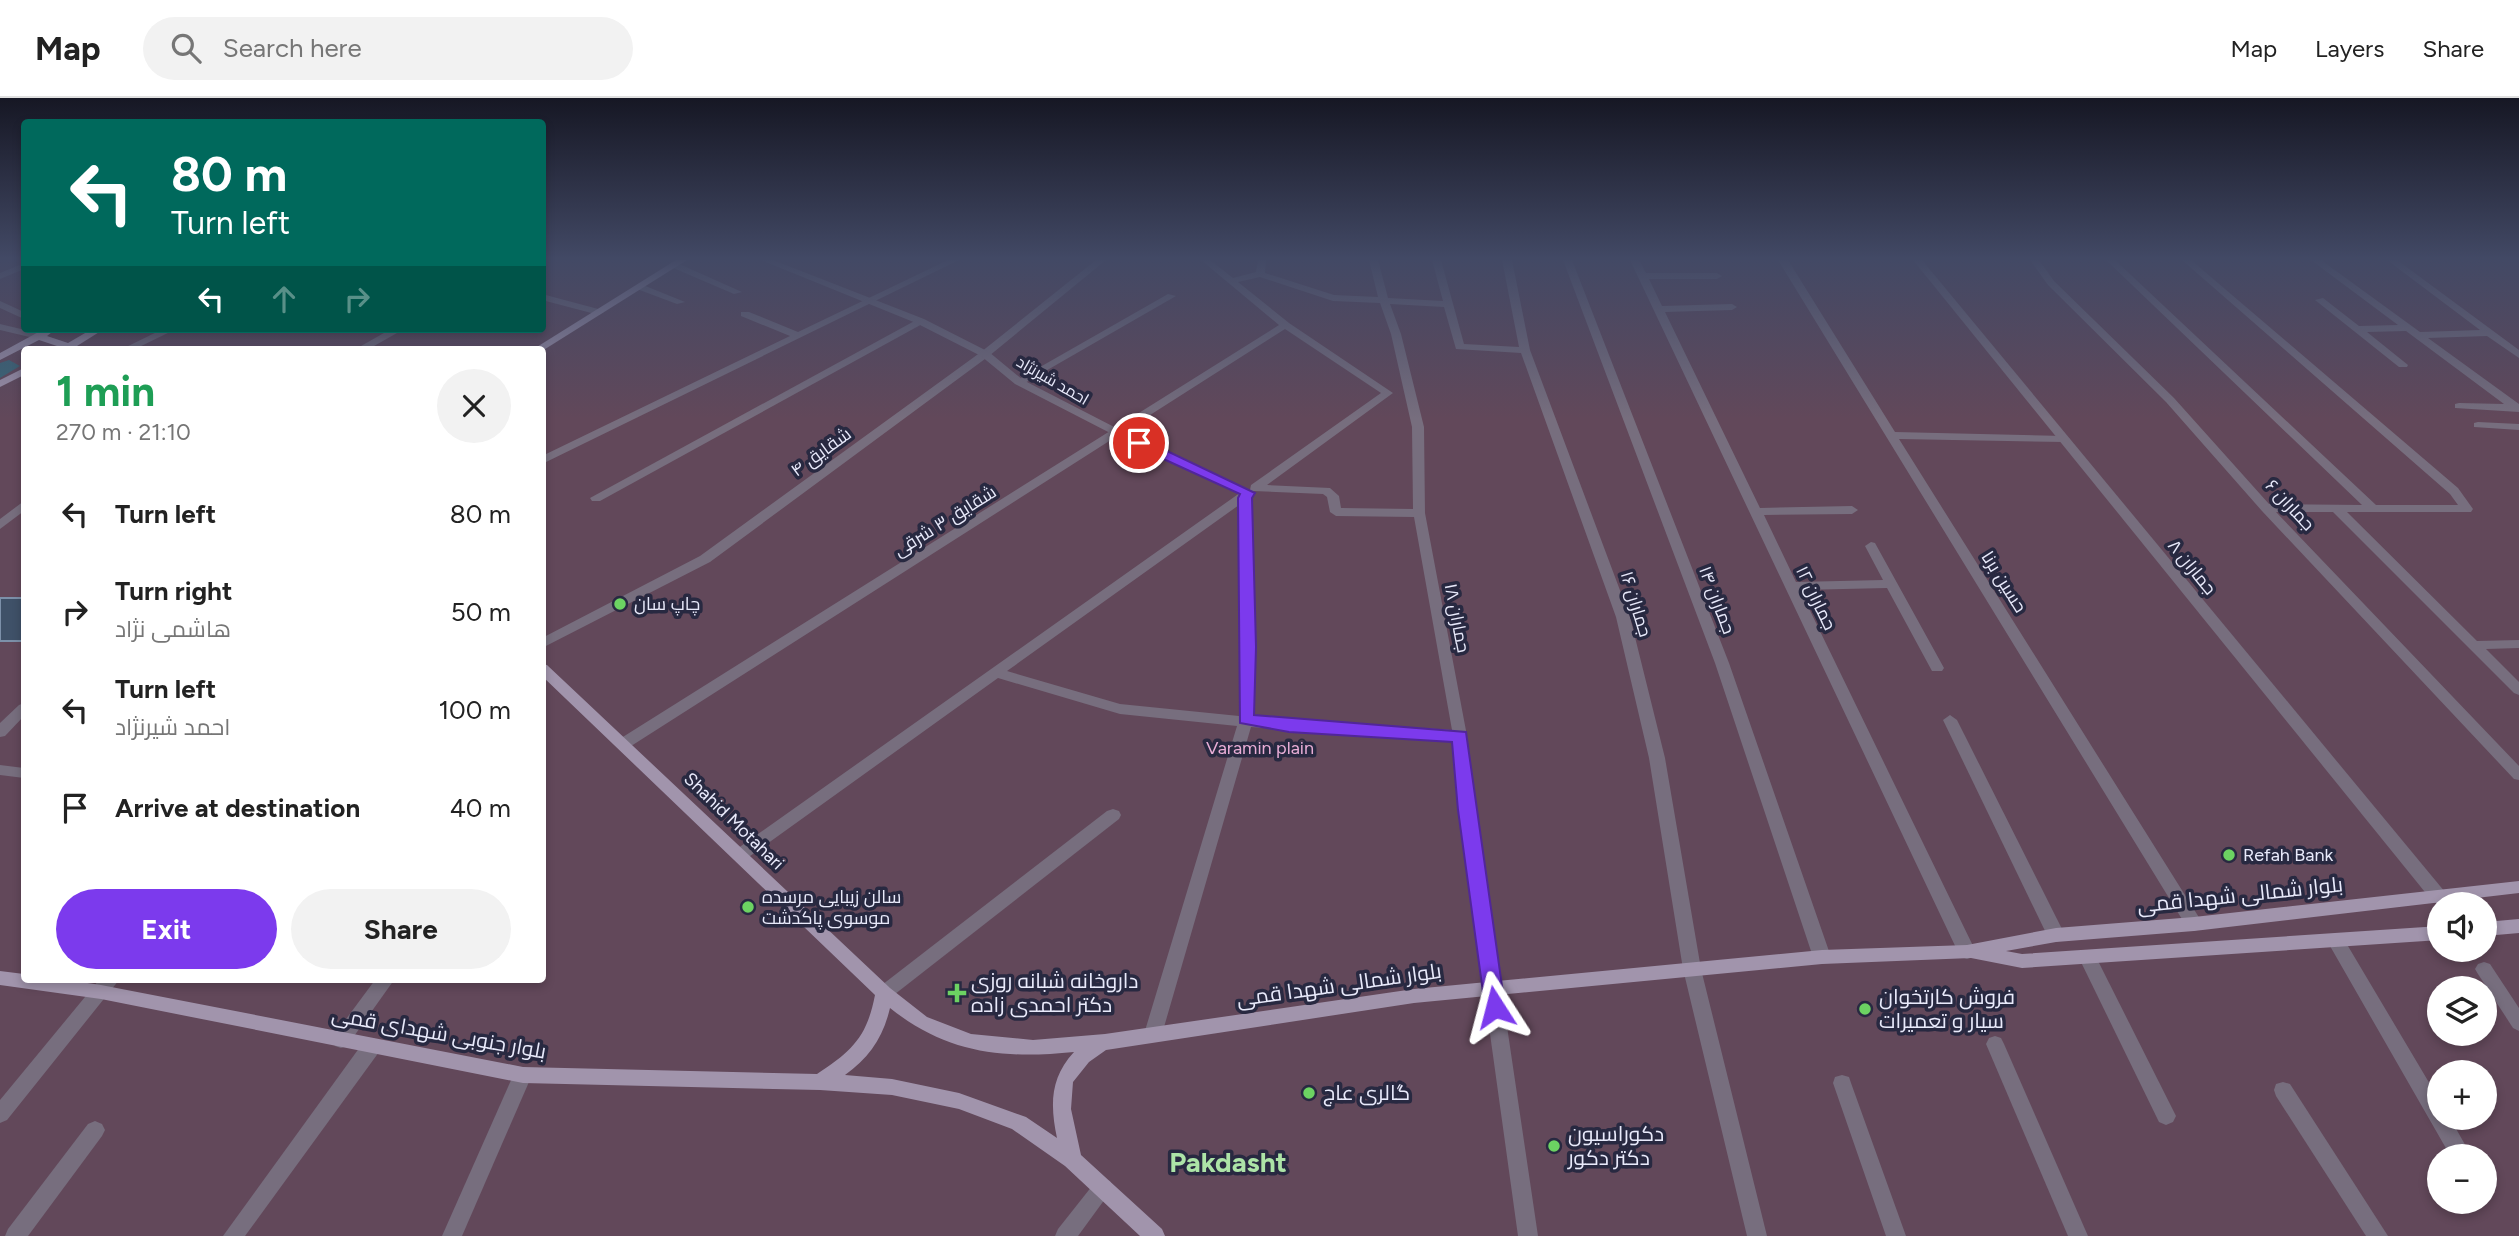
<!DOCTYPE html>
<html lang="en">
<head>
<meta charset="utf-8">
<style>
	body { margin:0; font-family:Figtree,Cairo,sans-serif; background:#f2f2f2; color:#222; height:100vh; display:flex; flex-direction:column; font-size:26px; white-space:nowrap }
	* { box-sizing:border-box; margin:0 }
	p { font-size:23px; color:#767676 }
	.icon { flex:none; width:38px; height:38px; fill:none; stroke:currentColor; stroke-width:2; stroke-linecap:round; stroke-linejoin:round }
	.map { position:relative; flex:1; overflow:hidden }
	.drawer { position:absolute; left:21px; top:248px; width:525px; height:637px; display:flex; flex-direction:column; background:#fff; border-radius:7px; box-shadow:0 4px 10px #0003 }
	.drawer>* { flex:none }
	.banner { position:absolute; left:21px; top:21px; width:525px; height:214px; border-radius:7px; box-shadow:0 4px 10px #0003; background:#00695c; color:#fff; overflow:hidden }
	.controls { position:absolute; left:2427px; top:794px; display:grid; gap:14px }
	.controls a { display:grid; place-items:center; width:70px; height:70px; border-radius:50%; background:#fff; box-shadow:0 4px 10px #0003; font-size:35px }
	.pin { position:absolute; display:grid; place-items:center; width:60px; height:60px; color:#fff; margin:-30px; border:4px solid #fff; border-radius:50%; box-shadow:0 2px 7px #0007 }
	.me { position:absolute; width:77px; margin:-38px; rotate:351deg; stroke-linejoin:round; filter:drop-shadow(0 0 5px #0008) }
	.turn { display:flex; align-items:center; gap:24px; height:147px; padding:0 35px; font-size:32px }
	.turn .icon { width:91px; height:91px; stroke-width:2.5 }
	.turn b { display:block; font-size:49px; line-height:60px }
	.lanes { display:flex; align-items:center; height:66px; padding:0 35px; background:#0003; justify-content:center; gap:35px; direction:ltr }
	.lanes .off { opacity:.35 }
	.round { display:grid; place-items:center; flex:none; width:74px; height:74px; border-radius:37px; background:#f2f2f2 }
	.headline { display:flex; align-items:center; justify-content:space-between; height:119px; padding:0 35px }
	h1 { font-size:42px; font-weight:700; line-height:52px; color:#1e9e55 }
	.cta { display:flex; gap:14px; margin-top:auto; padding:14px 35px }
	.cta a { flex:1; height:80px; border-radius:42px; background:#7c3aed; color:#fff; font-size:28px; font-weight:700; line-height:80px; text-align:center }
	.cta a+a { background:#f2f2f2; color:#222 }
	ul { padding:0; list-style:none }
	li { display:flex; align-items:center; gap:21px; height:98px; padding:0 35px }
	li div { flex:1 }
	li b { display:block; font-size:26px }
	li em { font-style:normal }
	header { display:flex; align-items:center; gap:42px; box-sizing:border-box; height:98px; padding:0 35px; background:#fff; border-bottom:2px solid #e0e0e0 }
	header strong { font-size:33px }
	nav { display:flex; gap:38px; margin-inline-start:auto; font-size:24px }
	.search { width:490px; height:63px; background:#f2f2f2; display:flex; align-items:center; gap:18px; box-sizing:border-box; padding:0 24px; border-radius:38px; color:#767676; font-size:26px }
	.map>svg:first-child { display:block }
</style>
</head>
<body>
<header>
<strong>Map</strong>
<div class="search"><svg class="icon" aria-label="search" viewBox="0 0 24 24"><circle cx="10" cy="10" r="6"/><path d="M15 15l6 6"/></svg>Search here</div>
<nav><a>Map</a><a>Layers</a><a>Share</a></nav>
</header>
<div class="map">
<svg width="2519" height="1138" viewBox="0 0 2519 1138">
	<rect width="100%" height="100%" fill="#282941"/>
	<path fill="#62485a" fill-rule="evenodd" d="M 0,162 L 24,162 L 24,231 L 542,231 L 543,162 L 2519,162 L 2519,1138 L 0,1138 ZM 24,252 L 542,252 L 542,882 L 24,882 ZM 2440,807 L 2485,807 L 2485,852 L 2440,852 ZM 2440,891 L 2485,891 L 2485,936 L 2440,936 ZM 2440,975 L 2485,975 L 2485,1020 L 2440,1020 ZM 2440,1059 L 2485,1059 L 2485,1104 L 2440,1104 Z"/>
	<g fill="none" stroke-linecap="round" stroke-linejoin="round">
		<path fill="#3b6778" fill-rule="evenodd" d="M 9,262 L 20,268 L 0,280 L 0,265 Z"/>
	</g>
	<rect fill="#3f5168" stroke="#7c90a9" stroke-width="2" x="0" y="500" width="24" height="43"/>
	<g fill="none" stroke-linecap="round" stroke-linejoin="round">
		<g fill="#776e7e" fill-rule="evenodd">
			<path d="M 948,162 L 959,162 L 542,366 L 542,358 L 790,238 L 741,218 L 741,214 L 749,214 L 798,234 Z"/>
			<path d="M 1096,162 L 1106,162 L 989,258 L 710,464 L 542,550 L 542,540 L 700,458 L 981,254 Z"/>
			<path d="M 1201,162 L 1210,162 L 1233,180 L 1256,174 L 1258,162 L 1266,162 L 1265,175 L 1334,197 L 1378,199 L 1369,162 L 1378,162 L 1388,200 L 1443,203 L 1432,162 L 1441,162 L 1464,246 L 1519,249 L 1502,162 L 1512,162 L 1530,252 L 1630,519 L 1665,660 L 1701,871 L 1767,1138 L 1747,1138 L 1683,871 L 1649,660 L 1616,519 L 1521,255 L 1456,251 L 1444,209 L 1390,206 L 1401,236 L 1424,329 L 1425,415 L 1467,638 L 1475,712 L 1538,1138 L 1518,1138 L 1459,712 L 1453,643 L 1251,629 L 1162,936 L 1159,942 L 1153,944 L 1147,942 L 1144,936 L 1237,628 L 1120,616 L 998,580 L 746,761 L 740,763 L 734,761 L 732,757 L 734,753 L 1244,392 L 1250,392 L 1251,387 L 1381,295 L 1285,231 L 628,650 L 618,650 L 616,646 L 618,642 L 1279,227 ZM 1260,179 L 1333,203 L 1380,205 L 1391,236 L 1412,329 L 1413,411 L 1341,410 L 1339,398 L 1330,390 L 1267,387 L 1393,295 L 1289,225 L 1238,184 ZM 1253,393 L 1323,396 L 1327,399 L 1330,414 L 1336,418 L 1414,419 L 1452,632 L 1253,619 L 1256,549 L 1250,399 L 1254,395 ZM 1239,407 L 1242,549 L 1239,618 L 1120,606 L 1007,573 Z"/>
			<path d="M 1563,162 L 1572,162 L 1729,565 L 1831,859 L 1828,864 L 1822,866 L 1816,864 L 1813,859 L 1715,565 Z"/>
			<path d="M 1630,162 L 1639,162 L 1646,175 L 1717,175 L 1722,178 L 1717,181 L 1649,181 L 1662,208 L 1732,206 L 1737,209 L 1732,212 L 1665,214 L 1760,410 L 1852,408 L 1858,412 L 1852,416 L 1764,417 L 1796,484 L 1883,482 L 1865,448 L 1871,444 L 1875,445 L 1944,570 L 1942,573 L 1932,573 L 1887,490 L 1800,492 L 1976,854 L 1973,859 L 1967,861 L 1961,859 L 1958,854 Z"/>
			<path d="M 1778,162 L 1788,162 L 1895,334 L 2064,338 L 2070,341 L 2064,344 L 1899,341 L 2200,821 L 2202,826 L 2200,831 L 2194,833 L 2188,831 Z"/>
			<path d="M 2030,162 L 2039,162 L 2054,183 L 2174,300 L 2269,406 L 2362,407 L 2106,162 L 2115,162 L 2376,407 L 2458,407 L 2450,396 L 2182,162 L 2191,162 L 2458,390 L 2473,411 L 2471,414 L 2347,414 L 2477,543 L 2519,542 L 2519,550 L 2486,551 L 2519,584 L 2519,597 L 2514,595 L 2333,414 L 2276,414 L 2519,668 L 2519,682 L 2514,681 L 2262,413 L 2166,304 L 2048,187 Z"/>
			<path d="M 2311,162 L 2321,162 L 2420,234 L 2480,232 L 2387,162 L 2397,162 L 2519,252 L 2519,260 L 2487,238 L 2428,240 L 2519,306 L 2519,314 L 2455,310 L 2455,306 L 2459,305 L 2504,306 L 2406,233 L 2367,234 L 2408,267 L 2407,269 L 2399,269 L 2315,202 L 2323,200 L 2359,228 L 2398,227 Z"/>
			<path d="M 24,165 L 24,171 L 0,181 L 0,175 Z"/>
			<path d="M 671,165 L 677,165 L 742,194 L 734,196 L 671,169 Z"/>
			<path d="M 637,187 L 643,187 L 685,204 L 677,206 L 637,191 Z"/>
			<path d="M 542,196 L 602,212 L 604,214 L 599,217 L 542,202 Z"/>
			<path d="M 1168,196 L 1176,198 L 1023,286 L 1019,287 L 1014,284 Z"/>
			<path d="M 920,220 L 925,223 L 924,225 L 600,403 L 592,403 L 590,400 Z"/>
			<path d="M 163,231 L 176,231 L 133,252 L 120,252 Z"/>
			<path d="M 391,231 L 404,231 L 367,252 L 354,252 Z"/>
			<path d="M 2478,324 L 2519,326 L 2519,332 L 2474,329 L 2474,325 Z"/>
			<path d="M 24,403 L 24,413 L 0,431 L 0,421 Z"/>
			<path d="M 24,605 L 24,618 L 5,638 L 0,639 L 0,625 L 19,607 Z"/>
			<path d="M 1950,617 L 1957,622 L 2065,837 L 2062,842 L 2056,844 L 2050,842 L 2047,837 L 1943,622 Z"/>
			<path d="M 0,667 L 24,670 L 24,680 L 0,677 Z"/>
			<path d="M 1113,711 L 1119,713 L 1121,717 L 1119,721 L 890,900 L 884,902 L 878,900 L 875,895 L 878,890 L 1107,713 Z"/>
			<path d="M 2336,836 L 2342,838 L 2440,1003 L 2440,1020 L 2450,1020 L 2472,1059 L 2451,1059 L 2330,848 L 2327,843 L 2330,838 Z"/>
			<path d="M 2088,853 L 2094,855 L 2173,1012 L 2176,1018 L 2173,1024 L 2166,1027 L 2159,1024 L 2079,860 L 2082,855 Z"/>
			<path d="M 2484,864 L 2490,866 L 2519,910 L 2519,933 L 2513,930 L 2478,876 L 2475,871 L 2478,866 Z"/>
			<path d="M 99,882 L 119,882 L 7,1022 L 0,1025 L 0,1002 Z"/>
			<path d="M 375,882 L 394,882 L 347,948 L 341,950 L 335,948 L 332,942 L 335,936 Z"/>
			<path d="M 1995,938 L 2001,940 L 2004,946 L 2088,1138 L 2068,1138 L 1986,946 L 1989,940 Z"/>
			<path d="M 372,940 L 379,942 L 381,948 L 379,954 L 245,1138 L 223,1138 L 365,942 Z"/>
			<path d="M 523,969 L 530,971 L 532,977 L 462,1138 L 442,1138 L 516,971 Z"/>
			<path d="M 1842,977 L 1849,979 L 1851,985 L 1906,1138 L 1886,1138 L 1833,985 L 1835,979 Z"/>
			<path d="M 2283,984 L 2290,986 L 2388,1138 L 2366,1138 L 2276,998 L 2274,992 L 2276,986 Z"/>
			<path d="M 95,1023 L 102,1026 L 105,1032 L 102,1038 L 28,1138 L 5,1138 L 8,1131 L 88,1026 Z"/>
			<path d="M 1103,1081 L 1110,1083 L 1113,1090 L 1078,1138 L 1055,1138 L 1058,1131 L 1096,1083 Z"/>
		</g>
		<g fill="#776e7e" fill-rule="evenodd">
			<path d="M 761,162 L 773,162 L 924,221 L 989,254 L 1023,282 L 1122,333 L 1254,395 L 1248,399 L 1244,398 L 1114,337 L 1015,286 L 981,258 L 916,225 Z"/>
			<path d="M 1913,162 L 1922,162 L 2445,794 L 2447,799 L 2445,804 L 2439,806 L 2433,804 Z"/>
			<path d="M 0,203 L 24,214 L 24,221 L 0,210 Z"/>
			<path d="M 0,226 L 42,236 L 43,238 L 38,241 L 0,232 Z"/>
		</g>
		<g fill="#a194ac" fill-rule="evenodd">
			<path d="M 676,162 L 687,162 L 542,253 L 532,252 Z"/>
			<path d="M 44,231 L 56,231 L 47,238 L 68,245 L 92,231 L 104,231 L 77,248 L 84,252 L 60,252 L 60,249 L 39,242 L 0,262 L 0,255 Z"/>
			<path d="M 24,270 L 24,277 L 0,289 L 0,282 Z"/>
			<path d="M 542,566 L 547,567 L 890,890 L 927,919 L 971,936 L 1033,942 L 1105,936 L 1414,891 L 1822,852 L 1967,847 L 2056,830 L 2194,819 L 2519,783 L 2519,795 L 2194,833 L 2056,844 L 2006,853 L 2022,856 L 2440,828 L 2440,842 L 2022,870 L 1971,860 L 1822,866 L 1414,905 L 1106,952 L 1089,964 L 1073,984 L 1071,1011 L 1081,1057 L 1162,1131 L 1165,1138 L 1140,1138 L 1065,1068 L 1012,1031 L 959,1011 L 892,997 L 820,992 L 523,985 L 101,901 L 0,887 L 0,873 L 24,876 L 24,882 L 67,882 L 101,887 L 523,969 L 817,976 C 852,953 867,939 875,897 L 542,578 ZM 890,910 C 948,956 1003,961 1074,954 C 1050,980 1050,1007 1057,1040 L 1026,1019 L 959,995 L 892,981 L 845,977 C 869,960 883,940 890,910 Z"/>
			<path d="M 2519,821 L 2519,835 L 2485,838 L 2485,824 Z"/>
		</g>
	</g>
	<linearGradient id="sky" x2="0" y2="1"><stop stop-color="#161724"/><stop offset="0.5" stop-color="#424965"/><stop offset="1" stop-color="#424965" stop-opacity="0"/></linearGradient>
	<rect width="2519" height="321" fill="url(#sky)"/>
	<path fill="#7c3aed" stroke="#51269a" stroke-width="2" d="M 1135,342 L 1144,342 L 1255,395 L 1252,400 L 1256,549 L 1254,617 L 1466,634 L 1505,909 L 1502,916 L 1495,918 L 1488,916 L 1485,909 L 1458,712 L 1452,644 L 1289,634 L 1240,625 L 1238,400 L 1240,396 L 1135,348 Z"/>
	<g fill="#6cd362" stroke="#282941" stroke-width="2.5">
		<circle cx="620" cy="506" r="7"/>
		<circle cx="2229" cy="757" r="7"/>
		<circle cx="748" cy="809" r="7"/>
		<path d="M953.5 884.5h7v7h7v7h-7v7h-7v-7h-7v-7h7z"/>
		<circle cx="1865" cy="911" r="7"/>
		<circle cx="1309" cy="995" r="7"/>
		<circle cx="1554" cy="1048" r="7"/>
	</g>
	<g text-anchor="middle" stroke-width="7" stroke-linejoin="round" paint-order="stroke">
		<g font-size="16" fill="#e9eafb" stroke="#282941">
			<text transform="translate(1053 282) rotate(30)" y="6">احمد شیرنژاد</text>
		</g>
		<g font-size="18" fill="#e9eafb" stroke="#282941">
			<text transform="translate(821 354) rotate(-36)" y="6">شقایق ۴</text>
			<text transform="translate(2290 407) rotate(47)" y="6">جماران ۶</text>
			<text transform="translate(945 423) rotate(-32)" y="6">شقایق ۳ شرقی</text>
			<text transform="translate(2192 469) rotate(51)" y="6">جماران ۸</text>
			<text transform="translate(2004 484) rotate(58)" y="6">حسین برنا</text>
			<text transform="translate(1816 500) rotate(64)" y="6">جماران ۱۲</text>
			<text transform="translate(1717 502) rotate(69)" y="6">جماران ۱۴</text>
			<text transform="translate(1636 506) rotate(73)" y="6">جماران ۱۶</text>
			<text transform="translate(1457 520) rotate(79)" y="6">جماران ۱۸</text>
			<text transform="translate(734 723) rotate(44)" y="6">Shahid Motahari</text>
		</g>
		<g font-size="18" fill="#e9eafb" stroke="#282941" text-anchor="start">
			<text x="634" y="512">چاپ سان</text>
			<text x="2243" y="763">Refah Bank</text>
			<text x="762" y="805">سالن زیبایی مرسده<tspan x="762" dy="21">موسوی پاکدشت</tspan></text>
		</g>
		<g font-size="18" fill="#e9aed7" stroke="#282941">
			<text x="1260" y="656">Varamin plain</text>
		</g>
		<g font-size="21" fill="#e9eafb" stroke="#282941">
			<text transform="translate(2240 797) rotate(-6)" y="7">بلوار شمالی شهدا قمی</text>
			<text transform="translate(1339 887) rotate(-8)" y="7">بلوار شمالی شهدا قمی</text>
			<text transform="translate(439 935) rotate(10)" y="7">بلوار جنوبی شهدای قمی</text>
		</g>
		<g font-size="21" fill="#e9eafb" stroke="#282941" text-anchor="start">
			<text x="971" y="890">داروخانه شبانه روزی<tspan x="971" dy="24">دکتر احمدی زاده</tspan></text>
			<text x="1879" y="906">فروش کارتخوان<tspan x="1879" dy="24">سیار و تعمیرات</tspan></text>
			<text x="1323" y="1002">گالری عاج</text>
			<text x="1568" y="1043">دکوراسیون<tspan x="1568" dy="24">دکتر دکور</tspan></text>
		</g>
		<g font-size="28" font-weight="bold" fill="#ade4a7" stroke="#282941">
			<text x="1228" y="1074">Pakdasht</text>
		</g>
	</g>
</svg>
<div class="controls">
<a><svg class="icon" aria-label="sound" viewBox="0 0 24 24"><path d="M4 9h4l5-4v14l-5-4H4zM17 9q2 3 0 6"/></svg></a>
<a><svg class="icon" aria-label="layers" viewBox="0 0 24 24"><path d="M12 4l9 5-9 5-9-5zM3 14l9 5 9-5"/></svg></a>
<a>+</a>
<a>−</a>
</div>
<div class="pin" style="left:1139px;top:345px;background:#d93025"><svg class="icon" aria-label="arrive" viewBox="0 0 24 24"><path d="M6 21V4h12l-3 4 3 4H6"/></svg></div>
<svg class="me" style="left:1495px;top:909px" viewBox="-20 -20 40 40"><path d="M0-17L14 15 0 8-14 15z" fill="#7c3aed" stroke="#fff" stroke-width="4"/></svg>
<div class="banner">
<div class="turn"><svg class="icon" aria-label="left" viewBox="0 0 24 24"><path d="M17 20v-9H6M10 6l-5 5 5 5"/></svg><div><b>80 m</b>Turn left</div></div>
<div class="lanes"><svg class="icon" aria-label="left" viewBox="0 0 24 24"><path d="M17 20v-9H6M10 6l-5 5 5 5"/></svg><svg class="icon off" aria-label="ahead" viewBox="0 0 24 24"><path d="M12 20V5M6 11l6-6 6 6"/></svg><svg class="icon off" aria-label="right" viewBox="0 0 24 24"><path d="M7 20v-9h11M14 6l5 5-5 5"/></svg></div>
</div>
<section class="drawer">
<div class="headline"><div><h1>1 min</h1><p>270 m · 21:10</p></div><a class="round"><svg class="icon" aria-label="close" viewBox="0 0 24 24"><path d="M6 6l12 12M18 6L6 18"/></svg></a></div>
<ul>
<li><svg class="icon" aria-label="left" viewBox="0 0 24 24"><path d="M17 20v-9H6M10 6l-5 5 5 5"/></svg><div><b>Turn left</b></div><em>80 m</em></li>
<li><svg class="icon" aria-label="right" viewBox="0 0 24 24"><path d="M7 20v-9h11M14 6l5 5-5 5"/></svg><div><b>Turn right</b><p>هاشمی نژاد</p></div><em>50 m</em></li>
<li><svg class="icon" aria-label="left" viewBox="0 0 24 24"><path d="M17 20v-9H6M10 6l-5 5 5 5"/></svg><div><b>Turn left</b><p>احمد شیرنژاد</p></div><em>100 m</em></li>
<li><svg class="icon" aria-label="arrive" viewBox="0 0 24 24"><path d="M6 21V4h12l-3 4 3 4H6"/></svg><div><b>Arrive at destination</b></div><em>40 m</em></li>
</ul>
<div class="cta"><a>Exit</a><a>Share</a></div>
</section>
</div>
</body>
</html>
